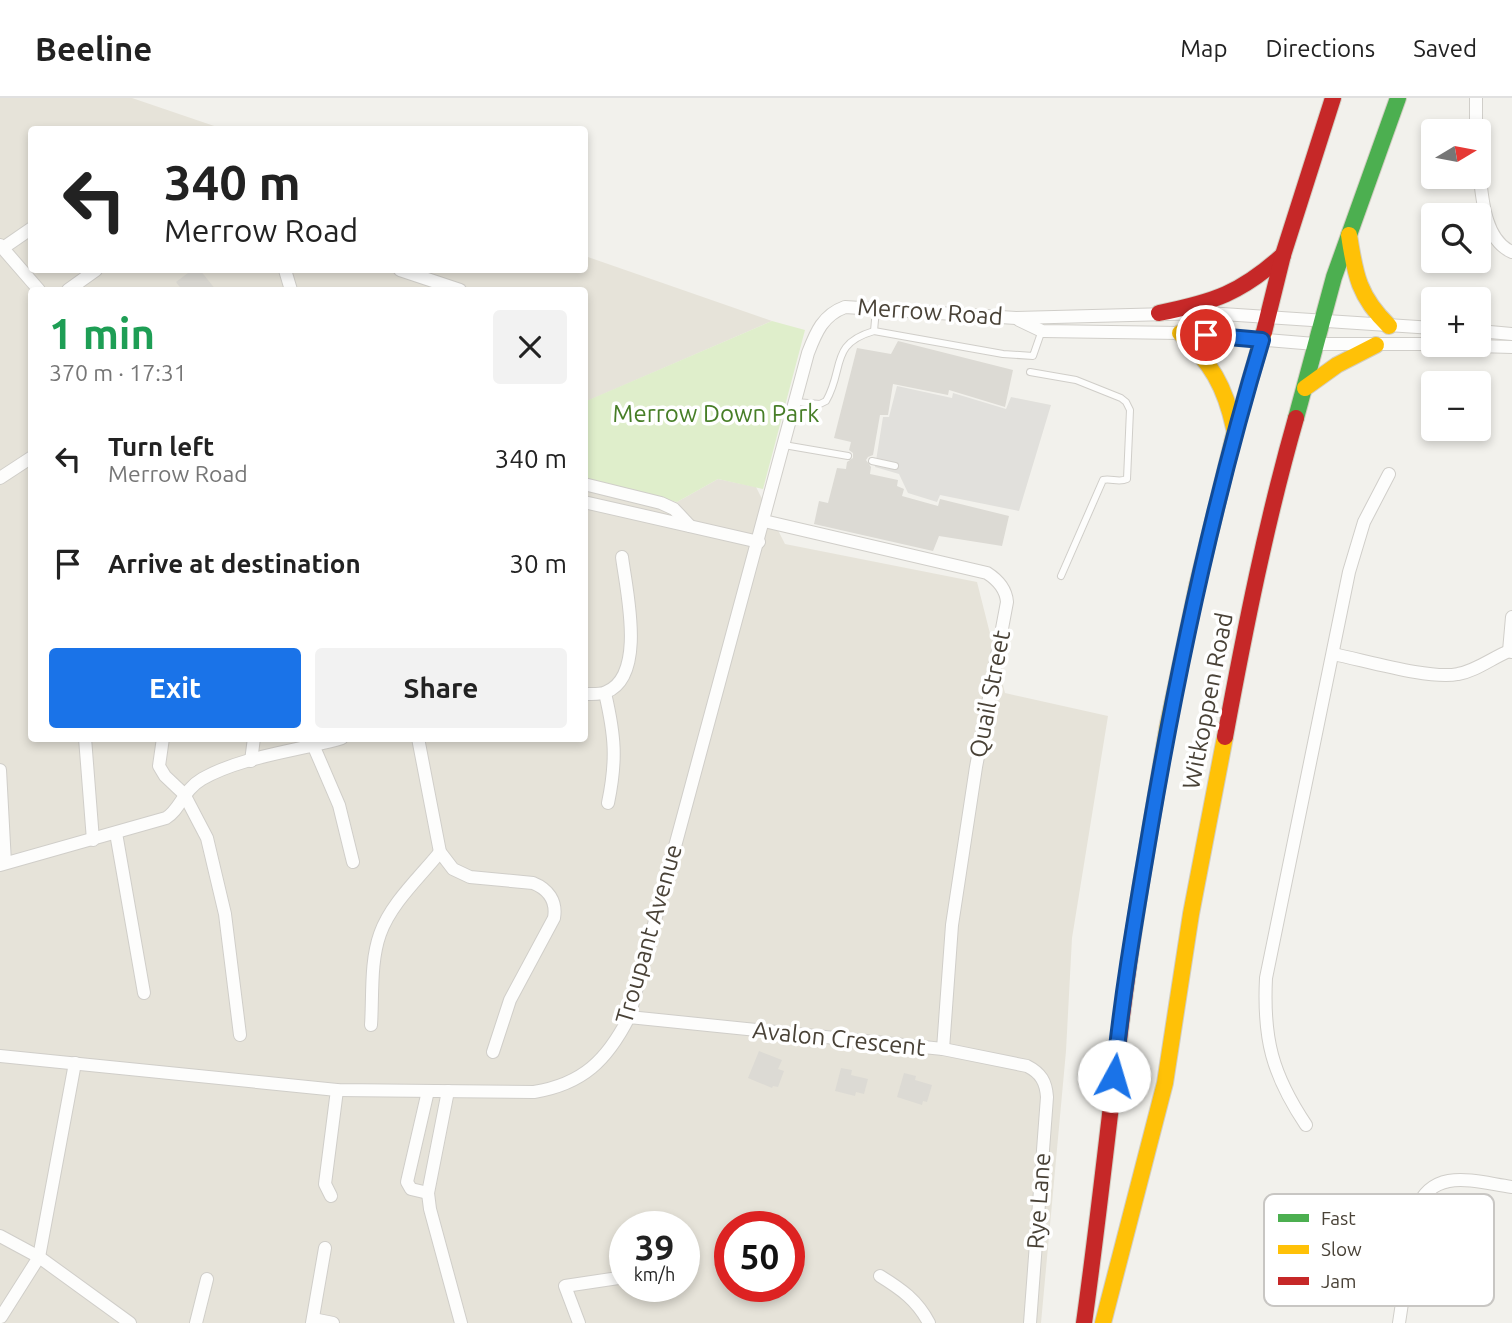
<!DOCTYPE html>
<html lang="en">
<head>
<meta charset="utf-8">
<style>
	body { margin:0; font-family:Ubuntu,sans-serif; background:#f2f2f2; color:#222; height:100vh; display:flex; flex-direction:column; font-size:26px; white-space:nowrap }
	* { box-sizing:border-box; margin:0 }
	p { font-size:23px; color:#767676 }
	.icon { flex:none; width:38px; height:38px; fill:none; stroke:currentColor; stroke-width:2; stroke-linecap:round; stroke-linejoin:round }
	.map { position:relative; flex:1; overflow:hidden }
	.drawer { position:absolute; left:28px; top:189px; width:560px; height:455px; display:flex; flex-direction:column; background:#fff; border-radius:7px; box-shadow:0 4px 10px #0003 }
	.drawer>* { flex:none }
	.hud { position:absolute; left:28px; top:28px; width:560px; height:147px; border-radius:7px; box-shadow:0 4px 10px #0003; background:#fff; color:#222; overflow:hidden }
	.needle { width:46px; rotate:80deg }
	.controls { position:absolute; left:1421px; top:21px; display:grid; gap:14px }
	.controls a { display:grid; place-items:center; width:70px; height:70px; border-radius:7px; background:#fff; box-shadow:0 4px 10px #0003; font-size:35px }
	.speed { position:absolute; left:609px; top:1113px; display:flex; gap:14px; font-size:35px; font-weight:700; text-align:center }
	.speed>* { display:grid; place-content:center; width:91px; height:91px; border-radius:50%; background:#fff; box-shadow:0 4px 10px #0003; line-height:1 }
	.speed small { font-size:18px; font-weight:400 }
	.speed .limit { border:10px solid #d22; background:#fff; color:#111 }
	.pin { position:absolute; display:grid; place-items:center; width:60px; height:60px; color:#fff; margin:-30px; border:4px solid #fff; border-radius:50%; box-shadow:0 2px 7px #0007 }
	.me { position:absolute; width:77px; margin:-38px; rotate:6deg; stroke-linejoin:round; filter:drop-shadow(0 0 5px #0008) }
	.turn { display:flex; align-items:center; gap:24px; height:147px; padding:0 21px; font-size:32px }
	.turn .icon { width:91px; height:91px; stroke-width:2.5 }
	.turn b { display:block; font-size:49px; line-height:60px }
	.round { display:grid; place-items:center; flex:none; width:74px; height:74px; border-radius:7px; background:#f2f2f2 }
	.overview { display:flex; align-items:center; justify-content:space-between; height:119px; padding:0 21px }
	h1 { font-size:42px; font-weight:600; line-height:52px; color:#1e9e55 }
	.action { display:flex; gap:14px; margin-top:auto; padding:14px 21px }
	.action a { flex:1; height:80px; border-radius:7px; background:#1a73e8; color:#fff; font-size:28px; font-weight:600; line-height:80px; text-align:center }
	.action a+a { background:#f2f2f2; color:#222 }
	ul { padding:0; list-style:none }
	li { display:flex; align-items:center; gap:21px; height:105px; padding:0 21px }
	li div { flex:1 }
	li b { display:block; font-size:26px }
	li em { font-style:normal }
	header { display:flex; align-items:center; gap:42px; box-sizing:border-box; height:98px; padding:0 35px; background:#fff; border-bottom:2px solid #e0e0e0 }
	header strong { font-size:33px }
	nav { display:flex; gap:38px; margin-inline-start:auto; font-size:24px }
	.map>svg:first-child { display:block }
</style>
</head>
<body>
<header>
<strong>Beeline</strong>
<nav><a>Map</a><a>Directions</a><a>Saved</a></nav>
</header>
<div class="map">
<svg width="1512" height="1225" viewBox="0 0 1512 1225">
	<rect width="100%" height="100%" fill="#f2f1ec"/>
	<path fill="#e6e3d9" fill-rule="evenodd" d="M 0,0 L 132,0 L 223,31 L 32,32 L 32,172 L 584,172 L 585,158 L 772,223 L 585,304 L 584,192 L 32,192 L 32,640 L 584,640 L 585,380 L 677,404 L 718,381 L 756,389 L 785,446 L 977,484 L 1005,595 L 1108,618 L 1072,840 L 1066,953 L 1041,1225 L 0,1225 ZM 625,1129 L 684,1129 L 684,1188 L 625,1188 ZM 730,1129 L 789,1129 L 789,1188 L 730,1188 Z"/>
	<path fill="#dfeecb" d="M 772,223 L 805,232 L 763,391 L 718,381 L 677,404 L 585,380 L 584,304 Z"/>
	<path fill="#e1e0dc" d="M 897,288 L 952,300 L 953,295 L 1006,311 L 1011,299 L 1051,307 L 1019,413 L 940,397 L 937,404 L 908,395 L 899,376 L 875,369 L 883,319 L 889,319 Z"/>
	<g fill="#dcdad4">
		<path d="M 192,172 L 200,172 L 216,192 L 182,192 L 176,184 Z"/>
		<path d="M 898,243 L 1013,272 L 1005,309 L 949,292 L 948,297 L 893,286 L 888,317 L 880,317 L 873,357 L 868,359 L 866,362 L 871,369 L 870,376 L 898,382 L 897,388 L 904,391 L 902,398 L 938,408 L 940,401 L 1009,418 L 1002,448 L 939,438 L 933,453 L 814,426 L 819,403 L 828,405 L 837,370 L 846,371 L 847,364 L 853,360 L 853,355 L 849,352 L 851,344 L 834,340 L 857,250 L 891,256 Z"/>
		<path d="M 759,953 L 782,962 L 778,971 L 784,973 L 778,989 L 773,988 L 772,990 L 748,980 Z"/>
		<path d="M 841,970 L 852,972 L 851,977 L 868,981 L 864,996 L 856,994 L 855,998 L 835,993 Z"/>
		<path d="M 904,975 L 916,978 L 915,982 L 932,987 L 927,1004 L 923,1003 L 922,1007 L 897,999 Z"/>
	</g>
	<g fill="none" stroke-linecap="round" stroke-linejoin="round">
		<defs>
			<g id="lane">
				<path d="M 874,233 L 876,211"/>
				<path d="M 1030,274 L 1076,282 L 1121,300 L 1126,304 L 1130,312 L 1127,381 C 1119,385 1111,380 1103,382 L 1061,478"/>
				<path d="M 796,304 L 820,306 L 826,303 C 845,270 829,246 874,233 L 1003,256 L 1033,258 L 1042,232"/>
				<path d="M 784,347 L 848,358"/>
				<path d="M 872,363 L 895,368"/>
			</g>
			<g id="street">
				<path d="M 1476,33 L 1476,0"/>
				<path d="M 1479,71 C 1482,99 1484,142 1512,154"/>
				<path d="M 0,147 L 39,192"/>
				<path d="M 3,150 L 32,130"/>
				<path d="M 285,172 L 291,192"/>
				<path d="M 400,172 L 460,192"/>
				<path d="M 68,192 L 96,172"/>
				<path d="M 1019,222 L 1042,233 L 1180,235 L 1315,246 L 1433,246"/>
				<path d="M 1479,233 L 1512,236"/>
				<path d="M 1442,247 L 1512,249"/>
				<path d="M 0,380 L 32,359"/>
				<path d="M 584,386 L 661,405 L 674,411 L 690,428"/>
				<path d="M 584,404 L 759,444"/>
				<path d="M 764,423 L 987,475 C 998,482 1006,491 1007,504 L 976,669 L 952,827 L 943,951"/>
				<path d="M 1512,519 L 1509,553 L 1512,554"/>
				<path d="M 1333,556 C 1364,562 1430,582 1458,576 C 1476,573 1492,560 1509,553"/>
				<path d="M 605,595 C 615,638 617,662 608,705"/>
				<path d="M 584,596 C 591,596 600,597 606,594 C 647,578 626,491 622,459"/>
				<path d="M 85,640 L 93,742"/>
				<path d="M 163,640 L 159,668 L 165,678 L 184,696 L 207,740 L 225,816 L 240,937"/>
				<path d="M 418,640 L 440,754 L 453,771 L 470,779 L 533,785 C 548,791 557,803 554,820 L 510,902 L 493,954"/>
				<path d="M 314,649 L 339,707 L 353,764"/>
				<path d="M 251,663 L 254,640"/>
				<path d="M 0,672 L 5,765"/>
				<path d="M 116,735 L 144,895"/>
				<path d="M 0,767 L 166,720 C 180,712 183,692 202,681 C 242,658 299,653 342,640"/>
				<path d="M 629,919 L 943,951 L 1027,968 C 1041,975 1046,984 1047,999 L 1030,1225"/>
				<path d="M 371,927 C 373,898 370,864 380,836 C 391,805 420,779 440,754"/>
				<path d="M 0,958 L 337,992 L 534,994 C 583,986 607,962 629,919 L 808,255 C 816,234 823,217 845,209 L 1016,220 L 1207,215 L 1433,230"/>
				<path d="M 428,993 L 407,1084 L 411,1091 L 428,1095"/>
				<path d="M 448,993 L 428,1095 L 430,1111 L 461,1225"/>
				<path d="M 1306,1027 C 1272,976 1263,941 1266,880 L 1349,474 L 1364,424 L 1389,376"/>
				<path d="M 331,1098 L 325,1086 L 337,992"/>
				<path d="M 0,1138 L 39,1159 L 130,1225"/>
				<path d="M 880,1178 C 901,1191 917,1202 929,1225"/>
				<path d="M 1,1219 L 39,1159 L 75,965"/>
				<path d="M 313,1221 L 333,1225"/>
				<path d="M 196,1225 L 207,1181"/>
				<path d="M 312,1225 L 325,1150"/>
				<path d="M 579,1225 L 565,1188 L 625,1179"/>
				<path d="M 1399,1225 L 1416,1112 C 1433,1068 1475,1084 1512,1089"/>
			</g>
			<path id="fast" d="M 1296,320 L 1334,179 L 1398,0"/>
			<g id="slow">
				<path d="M 1349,137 C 1355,177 1359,199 1389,228"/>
				<path d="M 1180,235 C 1211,265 1225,288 1234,330"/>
				<path d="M 1305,290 L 1337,267 L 1376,247"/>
				<path d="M 1146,756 L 1168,626 L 1197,488 L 1235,333 L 1264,234"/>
				<path d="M 1103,1225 L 1165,985 L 1191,816 L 1225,639"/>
			</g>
			<g id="jam">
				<path d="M 1159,215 C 1214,204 1241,195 1283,157"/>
				<path d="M 1264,234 L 1283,157 L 1333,0"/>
				<path d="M 1225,639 C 1245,531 1266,425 1296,320"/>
				<path d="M 1084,1225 C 1106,1069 1119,911 1146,756"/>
			</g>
		</defs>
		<use href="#lane" stroke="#d0cec9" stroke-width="8"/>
		<use href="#street" stroke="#d0cec9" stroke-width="14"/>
		<use href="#fast" stroke="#d2cec3" stroke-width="18"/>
		<use href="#slow" stroke="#d2cec3" stroke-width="18"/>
		<use href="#jam" stroke="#d2cec3" stroke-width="18"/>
		<use href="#lane" stroke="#fdfdfc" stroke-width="6"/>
		<use href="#street" stroke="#fdfdfc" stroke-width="12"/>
		<use href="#fast" stroke="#4caf50" stroke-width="16"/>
		<use href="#slow" stroke="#ffc107" stroke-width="16"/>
		<use href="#jam" stroke="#c62828" stroke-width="16"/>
	</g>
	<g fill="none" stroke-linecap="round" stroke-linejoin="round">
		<defs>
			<path id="route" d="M 1114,978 C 1122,894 1137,810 1151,727 C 1179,563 1214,401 1262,242 L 1206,237"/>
		</defs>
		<use href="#route" stroke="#114b97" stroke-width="18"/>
		<use href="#route" stroke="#1a73e8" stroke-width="12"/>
	</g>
	<g text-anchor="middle" stroke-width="7" stroke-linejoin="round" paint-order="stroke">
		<g font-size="24" fill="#494237" stroke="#fff">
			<text transform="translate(930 214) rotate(4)" y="8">Merrow Road</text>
			<text transform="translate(990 596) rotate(-79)" y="8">Quail Street</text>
			<text transform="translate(1208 603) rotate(-79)" y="8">Witkoppen Road</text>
			<text transform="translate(649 836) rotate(-74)" y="8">Troupant Avenue</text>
			<text transform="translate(839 941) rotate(6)" y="8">Avalon Crescent</text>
			<text transform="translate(1039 1103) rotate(-86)" y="8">Rye Lane</text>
		</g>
		<g font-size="24" fill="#477e27" stroke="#fff">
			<text x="716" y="324">Merrow Down Park</text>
		</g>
	</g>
	<rect x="1264" y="1096" width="230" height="112" rx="10" fill="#fff" stroke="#c8c6c3" stroke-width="2"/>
	<rect x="1278" y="1116" width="31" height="8" fill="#4caf50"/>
	<rect x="1278" y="1147" width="31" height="9" fill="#ffc107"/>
	<rect x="1278" y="1179" width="31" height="8" fill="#c62828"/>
	<g font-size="19" fill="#494237">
		<text x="1321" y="1127">Fast</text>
		<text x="1321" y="1158">Slow</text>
		<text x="1321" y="1190">Jam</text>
	</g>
</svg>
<div class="controls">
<a><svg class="needle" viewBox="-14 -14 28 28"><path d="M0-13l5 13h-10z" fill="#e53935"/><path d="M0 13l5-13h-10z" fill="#767676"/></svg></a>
<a><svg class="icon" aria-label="search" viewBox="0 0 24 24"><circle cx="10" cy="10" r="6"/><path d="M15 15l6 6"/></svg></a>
<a>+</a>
<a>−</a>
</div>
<div class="speed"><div>39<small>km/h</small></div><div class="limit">50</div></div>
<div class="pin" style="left:1206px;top:237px;background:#d93025"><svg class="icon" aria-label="arrive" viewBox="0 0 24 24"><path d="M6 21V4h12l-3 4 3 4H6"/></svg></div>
<svg class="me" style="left:1114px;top:978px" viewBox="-20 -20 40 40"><circle r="19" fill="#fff"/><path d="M0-13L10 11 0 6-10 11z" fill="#1a73e8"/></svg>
<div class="hud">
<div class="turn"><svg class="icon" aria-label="left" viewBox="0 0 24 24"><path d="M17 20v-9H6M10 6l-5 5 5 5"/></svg><div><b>340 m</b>Merrow Road</div></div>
</div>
<section class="drawer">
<div class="overview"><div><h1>1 min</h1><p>370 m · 17:31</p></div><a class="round"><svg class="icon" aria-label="close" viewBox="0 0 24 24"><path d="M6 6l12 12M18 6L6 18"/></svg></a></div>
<ul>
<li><svg class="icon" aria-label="left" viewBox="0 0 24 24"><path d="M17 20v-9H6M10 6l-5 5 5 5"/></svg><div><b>Turn left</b><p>Merrow Road</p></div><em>340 m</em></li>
<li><svg class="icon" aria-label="arrive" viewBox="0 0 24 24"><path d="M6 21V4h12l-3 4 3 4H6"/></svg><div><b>Arrive at destination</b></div><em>30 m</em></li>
</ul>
<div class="action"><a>Exit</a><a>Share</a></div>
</section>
</div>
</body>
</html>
